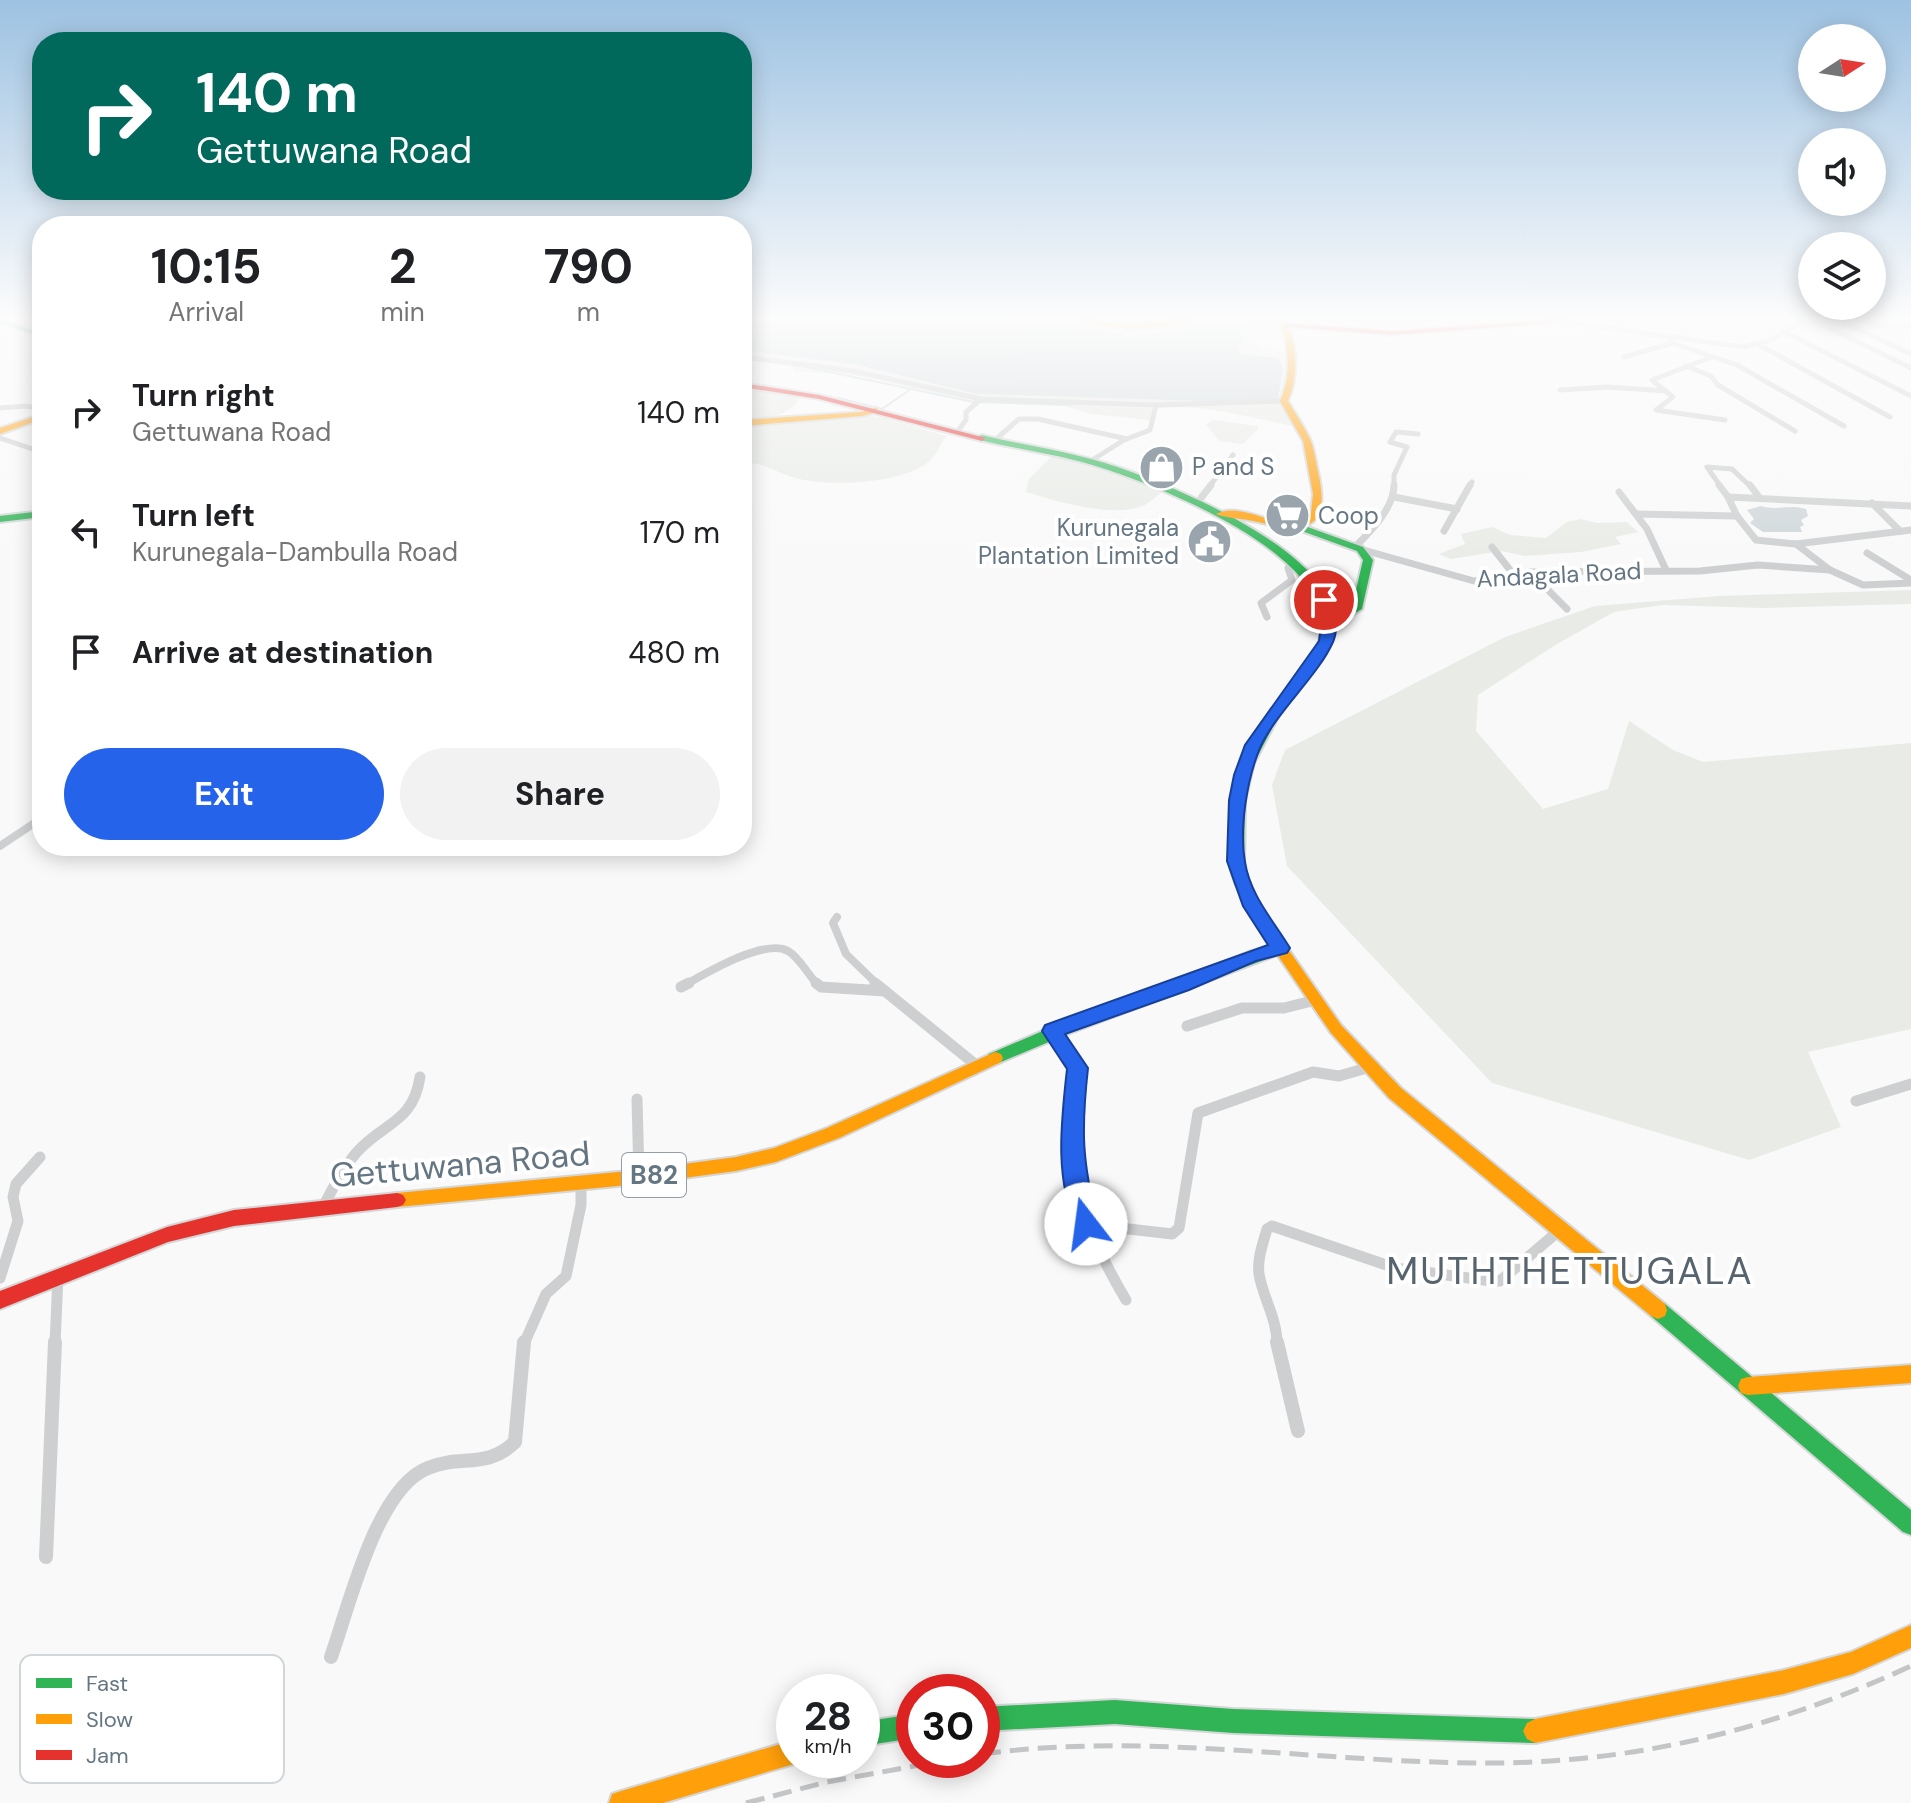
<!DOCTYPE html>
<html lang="en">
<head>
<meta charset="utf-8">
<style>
	body { margin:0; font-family:"DM Sans",sans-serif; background:#f2f2f2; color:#202124; height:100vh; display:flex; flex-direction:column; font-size:30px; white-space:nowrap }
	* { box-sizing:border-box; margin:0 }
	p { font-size:26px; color:#757577 }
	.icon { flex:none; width:44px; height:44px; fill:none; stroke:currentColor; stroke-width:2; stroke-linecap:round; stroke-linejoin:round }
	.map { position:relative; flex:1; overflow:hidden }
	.details { position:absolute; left:32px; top:216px; width:720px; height:640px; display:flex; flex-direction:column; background:#fff; border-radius:32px; box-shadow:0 4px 20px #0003 }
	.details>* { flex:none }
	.banner { position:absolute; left:32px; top:32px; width:720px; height:168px; border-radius:32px; box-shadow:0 4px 20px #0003; background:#00695c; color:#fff; overflow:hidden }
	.needle { width:52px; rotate:78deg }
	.buttons { position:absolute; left:1798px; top:24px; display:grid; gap:16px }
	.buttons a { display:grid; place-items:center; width:88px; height:88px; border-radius:50%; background:#fff; box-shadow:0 4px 20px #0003; font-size:40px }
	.speed { position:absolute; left:776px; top:1674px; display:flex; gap:16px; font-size:40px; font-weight:700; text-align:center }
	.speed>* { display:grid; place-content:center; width:104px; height:104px; border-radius:50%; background:#fff; box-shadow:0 4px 20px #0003; line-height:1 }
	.speed small { font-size:20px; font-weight:400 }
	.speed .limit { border:12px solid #d22; background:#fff; color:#111 }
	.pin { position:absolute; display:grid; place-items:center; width:68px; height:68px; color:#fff; margin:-34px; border:4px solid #fff; border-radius:50%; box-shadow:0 2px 8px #0007 }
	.me { position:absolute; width:88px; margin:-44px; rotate:345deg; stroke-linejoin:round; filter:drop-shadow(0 0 6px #0008) }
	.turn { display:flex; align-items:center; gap:28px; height:168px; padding:0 32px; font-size:36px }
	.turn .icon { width:104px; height:104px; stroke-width:2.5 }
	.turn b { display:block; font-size:56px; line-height:68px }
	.eta { display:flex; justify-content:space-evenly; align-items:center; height:136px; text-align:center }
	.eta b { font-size:48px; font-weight:700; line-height:56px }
	.button { display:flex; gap:16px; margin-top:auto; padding:16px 32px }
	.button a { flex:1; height:92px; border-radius:48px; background:#2563eb; color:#fff; font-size:32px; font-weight:700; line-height:92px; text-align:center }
	.button a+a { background:#f2f2f2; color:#202124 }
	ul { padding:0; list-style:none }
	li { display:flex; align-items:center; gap:24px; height:120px; padding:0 32px }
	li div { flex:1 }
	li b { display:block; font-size:30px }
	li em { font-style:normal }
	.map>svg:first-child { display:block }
</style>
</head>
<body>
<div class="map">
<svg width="1911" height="1803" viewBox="0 0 1911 1803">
	<rect width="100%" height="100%" fill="#f9f9f9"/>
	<g fill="#e8ebe6">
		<path d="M 1045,316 C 1078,316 1110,327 1144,328 C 1169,328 1191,316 1216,316 L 1183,328 L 1180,333 C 1135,342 1088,329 1045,316 Z"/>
		<path d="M 1240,316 L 1280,316 L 1284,319 L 1287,339 L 1257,338 L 1256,343 L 1262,349 L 1291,350 L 1284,401 L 1302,428 C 1254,419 1200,402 1152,409 L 1153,418 L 1147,420 L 1092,414 L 1063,406 L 978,402 L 848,374 L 795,372 L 789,364 L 742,357 L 742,350 L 858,365 L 976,394 L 1275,403 L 1279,398 L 1283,368 L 1271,356 L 1241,354 L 1238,348 L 1253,322 Z"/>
		<path d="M 742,386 L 798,396 L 799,398 C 793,416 760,420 742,421 Z"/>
		<path d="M 859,415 L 884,418 L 947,436 C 940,443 939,450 934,456 C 912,485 827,487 795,478 C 776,473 761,460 742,464 L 742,425 L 760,426 L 770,422 Z"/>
		<path d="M 1213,420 L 1257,426 L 1259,428 L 1243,444 L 1219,441 L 1206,424 Z"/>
		<path d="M 1052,456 L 1132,479 L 1163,491 C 1158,495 1154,499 1148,503 C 1120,521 1056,501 1026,492 L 1029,479 Z"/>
		<path d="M 1581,519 L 1597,523 L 1627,522 L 1638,532 L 1615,537 L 1621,544 L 1581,552 L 1525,556 L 1501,551 L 1451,559 L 1439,554 L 1465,544 L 1461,534 L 1492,527 L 1510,535 L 1546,538 L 1567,522 Z"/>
		<path d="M 1911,590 L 1911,604 L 1764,608 L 1662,605 L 1614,612 L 1557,644 L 1478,695 L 1476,731 L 1543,809 L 1608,789 L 1629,721 L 1673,750 L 1703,762 L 1911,743 L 1911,1029 L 1808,1052 L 1841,1127 L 1749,1160 L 1492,1083 L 1287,866 L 1272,785 L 1285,750 L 1505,637 L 1595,606 L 1720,596 Z"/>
	</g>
	<g fill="#ced6d9">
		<path d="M 742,316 L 1045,316 L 1127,336 L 1180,333 C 1194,313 1233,312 1253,322 L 1238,348 L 1241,354 L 1278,358 L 1283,368 L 1278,401 L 1264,403 L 976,394 L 858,365 L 742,350 Z"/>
		<path d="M 1761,506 C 1778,511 1789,504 1806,509 L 1808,516 L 1801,520 L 1804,525 L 1800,527 L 1802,532 L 1763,532 L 1750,523 L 1754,519 L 1747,510 Z"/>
	</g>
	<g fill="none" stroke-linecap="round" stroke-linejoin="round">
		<g stroke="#ced6d9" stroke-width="2">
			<path d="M 810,368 L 974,402 L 1071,405"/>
			<path d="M 839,398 L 882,409 L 914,387"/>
		</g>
		<defs>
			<g id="fast">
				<path d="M 0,319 L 42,333 L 42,337 L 0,323 Z"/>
				<path d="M 982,435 C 1018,444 1055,449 1091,459 C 1152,475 1285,532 1320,586 C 1325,594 1329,605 1333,614 L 1339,614 L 1352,607 L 1363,560 L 1357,551 L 1299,530 L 1299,526 L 1305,526 L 1363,547 L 1373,560 L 1362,609 L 1345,619 L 1332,620 L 1328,647 L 1278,717 L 1254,763 L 1245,800 L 1244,866 L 1242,869 L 1232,869 C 1227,856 1230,840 1230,826 C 1234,750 1268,713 1312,656 C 1368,568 1164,488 1105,469 C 1064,455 1021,450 979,440 L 979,436 Z"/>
				<path d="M 42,511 L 42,517 L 0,522 L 0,516 Z"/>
				<path d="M 1280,943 L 1287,948 L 1285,952 L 1070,1033 L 1001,1062 L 995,1064 L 989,1062 L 987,1058 L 989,1054 L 1059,1024 L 1249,952 Z"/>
				<path d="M 1658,1301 L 1665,1304 L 1911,1510 L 1911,1535 L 1903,1532 L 1651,1316 L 1649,1310 L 1651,1304 Z"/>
				<path d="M 1115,1700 L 1233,1709 L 1535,1719 L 1543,1723 L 1547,1731 L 1543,1739 L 1535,1743 L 1233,1733 L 1115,1724 L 982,1731 L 982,1707 Z"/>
				<path d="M 914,1714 L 914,1738 L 862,1746 L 862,1722 Z"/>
			</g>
			<g id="slow">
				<path d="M 1067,316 L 1132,324 L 1197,316 C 1164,333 1100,332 1067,316 Z"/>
				<path d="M 1277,316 L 1283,316 C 1298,339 1299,375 1288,401 C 1295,413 1304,426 1310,439 C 1315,450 1316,464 1319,476 C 1330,530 1305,534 1258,522 C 1247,519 1224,518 1216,514 C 1246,499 1283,539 1311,513 L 1313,494 L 1303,441 L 1280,401 C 1292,375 1289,341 1277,316 Z"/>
				<path d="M 874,408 L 877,408 L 877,412 L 862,416 L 742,426 L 742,420 L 861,412 Z"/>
				<path d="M 42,414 L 42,419 L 0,434 L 0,428 Z"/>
				<path d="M 1237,862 L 1244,866 L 1249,883 L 1268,920 L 1341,1025 L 1401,1088 L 1665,1304 L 1667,1310 L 1665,1316 L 1658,1319 L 1651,1316 L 1389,1098 L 1331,1033 L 1257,925 L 1235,883 L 1230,866 Z"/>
				<path d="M 995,1052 L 1001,1054 L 1003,1058 L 1001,1062 L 839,1138 L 776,1162 L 736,1171 L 639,1184 L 397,1207 L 391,1205 L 388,1200 L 391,1195 L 397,1193 L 639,1170 L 736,1157 L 774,1148 L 827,1128 Z"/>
				<path d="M 1911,1365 L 1911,1383 L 1748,1395 L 1741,1393 L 1738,1386 L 1741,1379 L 1748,1377 Z"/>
				<path d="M 1911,1625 L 1911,1648 L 1853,1674 L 1784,1694 L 1535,1743 L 1527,1739 L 1523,1731 L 1527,1723 L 1535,1719 L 1784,1670 L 1851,1652 Z"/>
				<path d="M 794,1740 L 794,1760 L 803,1760 L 794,1764 L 663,1803 L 609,1803 L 612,1794 L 621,1791 Z"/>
			</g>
			<g id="jam">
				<path d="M 1562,316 L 1571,316 L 1556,323 L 1392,335 L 1287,327 L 1283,325 L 1287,323 L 1392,331 L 1555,319 Z"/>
				<path d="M 742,383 L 819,395 L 986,438 L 982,441 L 819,399 L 742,387 Z"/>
				<path d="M 397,1193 L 403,1195 L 406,1200 L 403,1205 L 397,1207 L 234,1226 L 168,1242 L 0,1309 L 0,1291 L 167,1227 L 234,1210 Z"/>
			</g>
		</defs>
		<use href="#fast" stroke="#d5d6d7" stroke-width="4"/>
		<use href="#slow" stroke="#d5d6d7" stroke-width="4"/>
		<use href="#jam" stroke="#d5d6d7" stroke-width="4"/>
		<g stroke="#cecfd0" stroke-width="5">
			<path d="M 1294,316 L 1383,322 L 1393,316"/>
			<path d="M 1830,316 L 1911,354"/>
			<path d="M 1848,316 L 1883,326 L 1911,326"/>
			<path d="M 1809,318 L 1911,368"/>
			<path d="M 1556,321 L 1744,347 L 1771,340 L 1810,316"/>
			<path d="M 1383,322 L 1488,316"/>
			<path d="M 1783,331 L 1911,396"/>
			<path d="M 1669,338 L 1673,343 L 1737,365 L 1844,426"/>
			<path d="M 1761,346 L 1890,417"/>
			<path d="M 742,357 L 853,371 L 981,399 L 1156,405 L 1284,401"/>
			<path d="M 1624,357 L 1673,343"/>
			<path d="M 1712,357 L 1652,380 L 1673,397 L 1656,410 L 1725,420"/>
			<path d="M 1686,366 L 1711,376 L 1718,385 L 1795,431"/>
			<path d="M 1560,390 L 1608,387 L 1666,391"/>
			<path d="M 0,408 L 26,406 L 42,409"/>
			<path d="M 957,432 L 966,420 L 966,412 L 981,399"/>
			<path d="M 0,438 L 42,452"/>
			<path d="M 995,440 L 1019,419 L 1038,419 L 1127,439"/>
			<path d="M 1089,462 L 1124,440 L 1150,430 L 1156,405"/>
			<path d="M 742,482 L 745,483"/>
			<path d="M 1209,487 L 1233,455"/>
			<path d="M 1394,487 L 1394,475 L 1407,447 L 1390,442 L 1396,432 L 1418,434"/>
			<path d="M 1469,487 L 1472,482"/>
			<path d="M 1721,487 L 1707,467 L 1732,469 L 1751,487"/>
		</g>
		<g stroke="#cecfd0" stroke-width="7">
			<path d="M 1719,485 L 1728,497"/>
			<path d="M 1750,485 L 1759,497"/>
			<path d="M 1619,492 L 1647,529 L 1666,570"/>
			<path d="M 1394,497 L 1457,509"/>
			<path d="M 1201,498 L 1211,485"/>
			<path d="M 1872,503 L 1900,531"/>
			<path d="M 1636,514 L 1737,516"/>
			<path d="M 1444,531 L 1470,485"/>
			<path d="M 1796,544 L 1756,540 L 1737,516 L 1728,497 L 1911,506"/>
			<path d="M 1355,547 C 1371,531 1394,508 1394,485"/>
			<path d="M 1492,547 L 1514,575"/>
			<path d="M 1360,549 L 1474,581 L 1530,572 L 1700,571 L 1758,565 L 1830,570 L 1863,585 L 1911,583"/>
			<path d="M 1867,553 L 1911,580"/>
			<path d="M 1830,570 L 1796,544 L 1911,530"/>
			<path d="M 1530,572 L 1567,609"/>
			<path d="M 1267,617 L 1261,603 L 1292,580 L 1288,568 L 1295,564"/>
		</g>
		<g stroke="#cecfd0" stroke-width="8">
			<path d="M 0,846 L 42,818"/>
			<path d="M 837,917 L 833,923 L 846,954 L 878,985"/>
			<path d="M 685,985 C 706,973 765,938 788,951 C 800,958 808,975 818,985"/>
		</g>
		<g stroke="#cecfd0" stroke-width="11">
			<path d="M 816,983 L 821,987 L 885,991"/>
			<path d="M 875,983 L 976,1065"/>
			<path d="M 681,987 L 689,983"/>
			<path d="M 1187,1026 L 1242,1008 L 1284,1008 L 1316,1000"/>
			<path d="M 1052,1031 L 1078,1068 C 1078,1089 1071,1109 1071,1130 C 1071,1192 1095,1248 1126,1300"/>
			<path d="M 637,1099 L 639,1177"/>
			<path d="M 1856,1101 L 1911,1084"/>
			<path d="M 323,1207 C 333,1188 343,1168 357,1152 C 384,1122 413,1123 420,1077"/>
			<path d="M 1086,1224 L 1172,1234 L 1179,1228 L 1198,1113 L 1313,1072 L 1339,1076 L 1374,1066"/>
			<path d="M 0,1278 L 18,1221 L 13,1197 L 16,1184 L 40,1157"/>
			<path d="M 55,1344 L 58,1276"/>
			<path d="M 524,1344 L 546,1294 L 566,1276 L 581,1205 L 581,1183"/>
			<path d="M 1277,1344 C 1277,1318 1263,1298 1259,1274 C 1257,1259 1263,1243 1267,1229 L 1272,1226 L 1395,1268 L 1491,1281 L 1500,1281 L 1561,1229"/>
		</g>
		<g stroke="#cecfd0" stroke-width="14">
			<path d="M 1277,1342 L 1298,1431"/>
			<path d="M 46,1557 L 55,1342"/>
			<path d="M 331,1657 C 349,1607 376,1488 428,1468 C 461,1454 486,1470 515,1442 L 524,1342"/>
		</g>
		<use href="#fast" fill="#30b455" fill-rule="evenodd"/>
		<use href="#slow" fill="#ff9f0a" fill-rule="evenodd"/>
		<use href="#jam" fill="#e5322d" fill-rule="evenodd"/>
		<g stroke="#c3c5c6" stroke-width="5" stroke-dasharray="19 9" stroke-linecap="butt">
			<path d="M 982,1754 C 1152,1731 1325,1764 1496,1763 C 1641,1762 1779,1727 1911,1666"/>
			<path d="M 746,1803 L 827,1782 L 947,1760"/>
		</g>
	</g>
	<linearGradient id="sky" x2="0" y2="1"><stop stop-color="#9dc2e2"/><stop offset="0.56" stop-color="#fcfcfc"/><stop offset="1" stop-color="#fcfcfc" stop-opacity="0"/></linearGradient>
	<rect width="1911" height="568" fill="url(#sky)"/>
	<path fill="#2563eb" stroke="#184099" stroke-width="2" d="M 1324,596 L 1331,600 C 1335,613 1339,628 1333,642 C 1318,676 1276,712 1260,748 C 1247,779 1239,829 1245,862 C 1250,895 1273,920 1290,948 L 1287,953 L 1256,961 L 1189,990 L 1065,1034 L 1088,1068 C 1081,1131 1082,1162 1098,1224 L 1095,1231 L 1086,1234 L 1078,1231 C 1054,1180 1061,1123 1067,1069 L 1042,1031 L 1045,1025 L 1268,945 L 1243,906 L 1227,861 L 1229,800 L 1234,775 L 1245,745 L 1319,641 L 1322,617 L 1318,600 Z"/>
	<defs>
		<symbol id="shop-disc" viewBox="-11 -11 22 22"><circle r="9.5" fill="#99a4ac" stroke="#fff"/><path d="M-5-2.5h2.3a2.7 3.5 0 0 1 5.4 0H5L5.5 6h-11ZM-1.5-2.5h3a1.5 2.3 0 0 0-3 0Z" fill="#fff"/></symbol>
		<symbol id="supermarket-disc" viewBox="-11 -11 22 22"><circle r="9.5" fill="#99a4ac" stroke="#fff"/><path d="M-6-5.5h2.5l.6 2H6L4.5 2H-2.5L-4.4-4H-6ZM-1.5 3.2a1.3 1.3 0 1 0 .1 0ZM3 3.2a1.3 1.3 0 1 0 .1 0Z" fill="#fff"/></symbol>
		<symbol id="civic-disc" viewBox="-11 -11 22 22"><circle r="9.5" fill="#99a4ac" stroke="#fff"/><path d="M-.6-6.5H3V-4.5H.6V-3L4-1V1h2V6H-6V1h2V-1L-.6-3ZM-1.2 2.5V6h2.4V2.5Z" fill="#fff"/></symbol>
	</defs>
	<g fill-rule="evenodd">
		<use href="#shop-disc" x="1136" y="442" width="51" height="51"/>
		<use href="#supermarket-disc" x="1262" y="490" width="51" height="51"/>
		<use href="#civic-disc" x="1184" y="516" width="51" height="51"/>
	</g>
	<g text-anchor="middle" stroke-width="8" stroke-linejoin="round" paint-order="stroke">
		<g font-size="24" fill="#657683" stroke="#fff" text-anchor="start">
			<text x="1192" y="475">P and S</text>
			<text x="1318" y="524">Coop</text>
			<text x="1179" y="536" text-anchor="end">Kurunegala<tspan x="1179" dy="28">Plantation Limited</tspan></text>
		</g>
		<g font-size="24" fill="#657683" stroke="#fff">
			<text transform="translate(1559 575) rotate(-3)" y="8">Andagala Road</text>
		</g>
		<rect fill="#fff" stroke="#939fa8" stroke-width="2" x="622" y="1153" width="64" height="44" rx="6"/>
		<g font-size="26" font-weight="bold" fill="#657683">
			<text x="654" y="1184">B82</text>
		</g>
		<g font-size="34" fill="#657683" stroke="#fff">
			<text transform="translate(460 1164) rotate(-5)" y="12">Gettuwana Road</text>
		</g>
		<g font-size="38" letter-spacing="2" fill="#57646e" stroke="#fff">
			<text x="1570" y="1284">MUTHTHETTUGALA</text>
		</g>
	</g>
	<rect x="20" y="1655" width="264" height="128" rx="12" fill="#fff" stroke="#d1d6da" stroke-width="2"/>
	<rect x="36" y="1678" width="36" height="10" fill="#30b455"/>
	<rect x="36" y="1714" width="36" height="10" fill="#ff9f0a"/>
	<rect x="36" y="1750" width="36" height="10" fill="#e5322d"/>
	<g font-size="22" fill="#657683">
		<text x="86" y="1691">Fast</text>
		<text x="86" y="1727">Slow</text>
		<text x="86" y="1763">Jam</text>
	</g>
</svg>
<div class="buttons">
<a><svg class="needle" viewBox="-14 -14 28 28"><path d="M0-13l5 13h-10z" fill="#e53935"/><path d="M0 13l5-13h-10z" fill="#757577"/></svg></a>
<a><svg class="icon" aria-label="sound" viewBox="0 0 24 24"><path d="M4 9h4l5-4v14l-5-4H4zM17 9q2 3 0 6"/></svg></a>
<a><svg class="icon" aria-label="layers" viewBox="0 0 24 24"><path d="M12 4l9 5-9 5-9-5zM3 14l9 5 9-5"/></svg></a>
</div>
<div class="speed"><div>28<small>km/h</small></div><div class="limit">30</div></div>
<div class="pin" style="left:1324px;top:600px;background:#d93025"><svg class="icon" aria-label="arrive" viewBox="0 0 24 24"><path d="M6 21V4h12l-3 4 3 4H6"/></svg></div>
<svg class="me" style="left:1086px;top:1224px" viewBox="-20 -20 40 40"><circle r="19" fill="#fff"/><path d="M0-13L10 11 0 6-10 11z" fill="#2563eb"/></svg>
<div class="banner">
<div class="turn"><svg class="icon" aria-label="right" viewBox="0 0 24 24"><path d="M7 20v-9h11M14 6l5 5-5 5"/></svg><div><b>140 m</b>Gettuwana Road</div></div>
</div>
<section class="details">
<div class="eta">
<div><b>10:15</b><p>Arrival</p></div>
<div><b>2</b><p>min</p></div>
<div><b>790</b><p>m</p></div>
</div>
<ul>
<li><svg class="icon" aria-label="right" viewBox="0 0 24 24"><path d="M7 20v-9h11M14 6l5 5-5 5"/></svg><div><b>Turn right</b><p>Gettuwana Road</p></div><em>140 m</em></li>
<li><svg class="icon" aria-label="left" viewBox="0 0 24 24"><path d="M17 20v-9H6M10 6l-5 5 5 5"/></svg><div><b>Turn left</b><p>Kurunegala-Dambulla Road</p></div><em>170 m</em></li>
<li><svg class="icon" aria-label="arrive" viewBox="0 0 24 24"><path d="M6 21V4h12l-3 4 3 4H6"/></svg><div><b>Arrive at destination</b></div><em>480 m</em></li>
</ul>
<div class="button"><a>Exit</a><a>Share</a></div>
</section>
</div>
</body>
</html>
